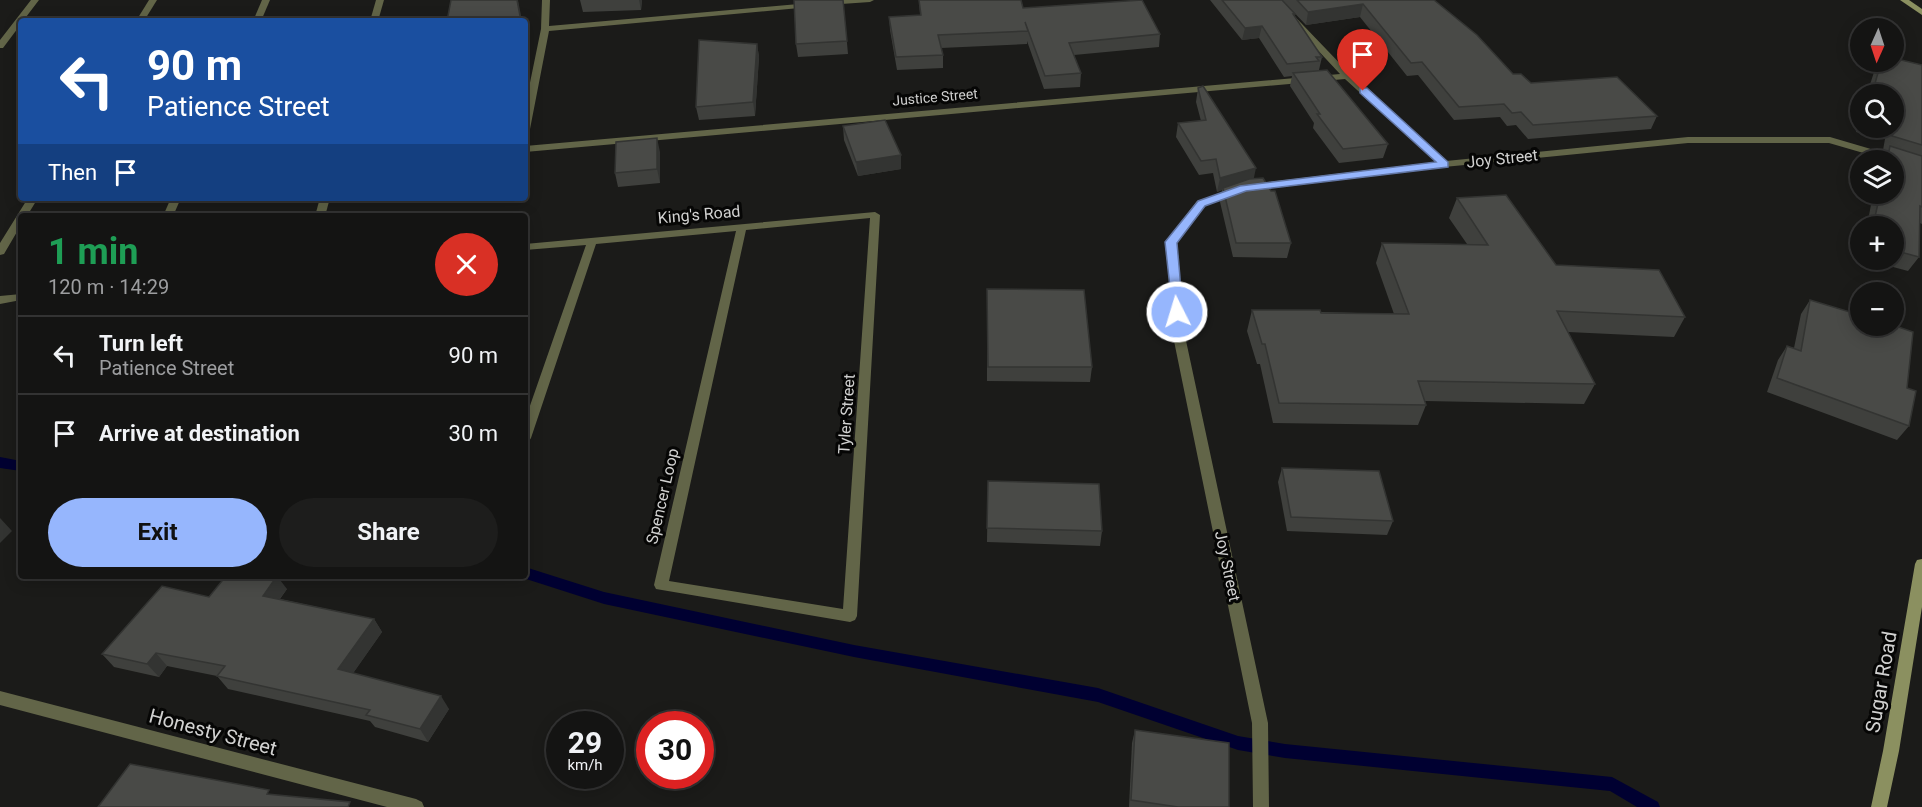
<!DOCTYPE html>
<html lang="en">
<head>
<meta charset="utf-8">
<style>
	body { margin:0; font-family:Roboto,sans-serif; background:#1d1d1c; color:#f1f3f6; height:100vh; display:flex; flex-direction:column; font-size:22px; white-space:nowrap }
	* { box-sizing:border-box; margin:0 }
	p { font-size:20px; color:#9d9ea0 }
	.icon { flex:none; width:33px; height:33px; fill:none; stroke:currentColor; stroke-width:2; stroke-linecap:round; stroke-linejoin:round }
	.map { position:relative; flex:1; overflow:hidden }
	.side { position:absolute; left:18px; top:213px; width:510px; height:366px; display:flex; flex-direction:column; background:#141413; border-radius:6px; box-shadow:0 3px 15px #0003,0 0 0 2px #333 }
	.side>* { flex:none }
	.top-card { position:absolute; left:18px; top:18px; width:510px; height:183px; border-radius:6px; box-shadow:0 3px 15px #0003,0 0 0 2px #333; background:#1a4fa0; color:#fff; overflow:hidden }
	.needle { width:39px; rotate:183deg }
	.tools { position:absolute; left:1850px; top:18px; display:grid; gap:12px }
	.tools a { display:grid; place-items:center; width:54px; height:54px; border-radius:50%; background:#141413; box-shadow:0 3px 15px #0003,0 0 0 2px #333; font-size:30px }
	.speed { position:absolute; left:546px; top:711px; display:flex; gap:12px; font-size:30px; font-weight:700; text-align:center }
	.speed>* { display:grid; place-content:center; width:78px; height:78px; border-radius:50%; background:#141413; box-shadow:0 3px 15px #0003,0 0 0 2px #333; line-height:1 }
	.speed small { font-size:15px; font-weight:400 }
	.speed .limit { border:9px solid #d22; background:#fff; color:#111 }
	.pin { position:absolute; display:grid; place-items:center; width:51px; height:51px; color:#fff; margin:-62px -26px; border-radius:50% 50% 50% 0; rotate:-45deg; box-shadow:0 0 6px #0007 }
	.pin .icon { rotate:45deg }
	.me { position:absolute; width:66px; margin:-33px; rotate:355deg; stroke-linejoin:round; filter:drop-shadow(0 0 4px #0008) }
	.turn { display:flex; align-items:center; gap:21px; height:126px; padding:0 30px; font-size:27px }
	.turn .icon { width:78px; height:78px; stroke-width:2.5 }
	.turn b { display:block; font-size:42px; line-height:51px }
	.then { display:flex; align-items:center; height:57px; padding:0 30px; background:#0003; gap:12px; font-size:22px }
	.round { display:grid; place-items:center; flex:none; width:63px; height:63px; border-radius:32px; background:#1d1d1c }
	.head { display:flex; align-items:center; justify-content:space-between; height:102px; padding:0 30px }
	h1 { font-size:36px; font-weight:700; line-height:45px; color:#1e9e55 }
	.primary-button { display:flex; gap:12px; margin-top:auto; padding:12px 30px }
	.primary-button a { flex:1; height:69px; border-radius:36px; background:#96b6fd; color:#111; font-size:24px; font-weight:700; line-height:69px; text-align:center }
	.primary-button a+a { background:#1d1d1c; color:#f1f3f6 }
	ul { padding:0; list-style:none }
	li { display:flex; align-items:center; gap:18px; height:78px; padding:0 30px; border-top:2px solid #333 }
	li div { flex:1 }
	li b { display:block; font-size:22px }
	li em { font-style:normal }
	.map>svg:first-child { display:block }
</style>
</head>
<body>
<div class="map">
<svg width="1922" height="807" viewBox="0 0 1922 807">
	<rect width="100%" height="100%" fill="#1b1b19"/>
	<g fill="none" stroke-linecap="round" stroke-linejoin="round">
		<g fill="#000031" fill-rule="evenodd">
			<path d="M 0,457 L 21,461 L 21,471 L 0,468 Z"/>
			<path d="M 525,567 L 604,592 L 854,645 L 1098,688 L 1238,736 L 1285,744 L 1612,777 L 1658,802 L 1660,807 L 1637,807 L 1610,791 L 1285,758 L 1238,750 L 1098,702 L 854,657 L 604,604 L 520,577 L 525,576 Z"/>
		</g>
		<g fill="#626548" fill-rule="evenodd">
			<path d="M 31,0 L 39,0 L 23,21 L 21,21 L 21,24 L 3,48 L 0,48 L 0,40 Z"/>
			<path d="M 149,0 L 157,0 L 144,21 L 136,21 Z"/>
			<path d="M 262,0 L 270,0 L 261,21 L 253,21 Z"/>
			<path d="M 376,0 L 384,0 L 378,21 L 370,21 Z"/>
			<path d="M 542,0 L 550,0 L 549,26 L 810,3 L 814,5 L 810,7 L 549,31 L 530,129 L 525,132 L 525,107 L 541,29 Z"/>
			<path d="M 836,0 L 874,0 L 870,2 L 827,5 L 823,3 Z"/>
			<path d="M 1271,0 L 1279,0 L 1350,74 L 1446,161 L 1688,137 L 1830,137 L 1922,164 L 1922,170 L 1829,143 L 1688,143 L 1444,167 L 1249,189 L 1247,187 L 1252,184 L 1436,162 L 1345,79 L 525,152 L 525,146 L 1340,74 Z"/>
			<path d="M 1235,188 L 1240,191 L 1238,193 L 1205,205 L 1176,242 L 1185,336 L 1268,723 L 1269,807 L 1253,807 L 1252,723 L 1173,336 L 1166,242 L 1197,201 Z"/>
			<path d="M 28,198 L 38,198 L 27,216 L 21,216 L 21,225 L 4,254 L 0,255 L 0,243 Z"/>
			<path d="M 171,198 L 181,198 L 173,216 L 163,216 Z"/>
			<path d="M 320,198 L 330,198 L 325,216 L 315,216 Z"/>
			<path d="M 875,212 L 880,215 L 857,616 L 855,620 L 850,622 L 656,589 L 654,585 L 736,231 L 596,244 L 531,438 L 529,441 L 525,442 L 525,420 L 586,245 L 525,250 L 525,244 ZM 870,218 L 843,609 L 669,581 L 746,230 Z"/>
			<path d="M 21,294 L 21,300 L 0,304 L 0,296 Z"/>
			<path d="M 0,691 L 416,799 L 422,802 L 424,807 L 387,807 L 0,705 Z"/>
		</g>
		<g fill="#8b9060" fill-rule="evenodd">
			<path d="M 1900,0 L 1909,0 L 1922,9 L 1922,15 Z"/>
			<path d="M 1922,559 L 1922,607 L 1899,751 L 1887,807 L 1871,807 L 1883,751 L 1915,564 L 1917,560 Z"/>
		</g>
	</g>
	<g fill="#3f403d">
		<path d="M 580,0 L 642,0 L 641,10 L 583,12 Z"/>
		<path d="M 843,0 L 848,54 L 798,57 L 796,44 Z"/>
		<path d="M 919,0 L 1021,0 L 1023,8 L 1160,34 L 1159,47 L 1074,55 L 1081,73 L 1080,87 L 1044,89 L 1027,41 L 1027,44 L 941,48 L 943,55 L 943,68 L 897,70 L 890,30 L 889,17 L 920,15 Z"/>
		<path d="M 1210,0 L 1282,0 L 1322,57 L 1319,70 L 1317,71 L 1388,144 L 1383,158 L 1339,163 L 1313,128 L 1314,123 L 1290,86 L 1292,76 L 1284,77 L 1259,38 L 1242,40 Z"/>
		<path d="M 1282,0 L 1434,0 L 1513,74 L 1531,83 L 1657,116 L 1651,129 L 1528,139 L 1516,125 L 1507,126 L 1500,117 L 1454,120 L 1418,75 L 1407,76 L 1360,17 L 1306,25 Z"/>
		<path d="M 757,44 L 759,57 L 755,116 L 699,120 L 696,107 Z"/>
		<path d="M 1880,62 L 1893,62 L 1922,65 L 1922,224 L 1920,223 L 1919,257 L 1908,271 L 1867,260 L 1893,260 L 1893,226 L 1867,226 L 1873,194 L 1893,194 L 1893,160 L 1880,160 L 1886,151 L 1883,150 L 1885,139 L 1856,132 L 1860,119 L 1860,128 L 1893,128 L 1893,94 L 1867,94 L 1875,69 Z"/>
		<path d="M 1198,88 L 1254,179 L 1291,243 L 1287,258 L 1233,257 L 1220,202 L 1222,190 L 1217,192 L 1213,173 L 1199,175 L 1176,137 L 1178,123 L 1201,121 L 1196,102 Z"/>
		<path d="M 843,126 L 901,169 L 858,176 L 844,140 Z"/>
		<path d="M 660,152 L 660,183 L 618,187 L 615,173 Z"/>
		<path d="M 1457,198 L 1556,265 L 1685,317 L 1674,337 L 1568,332 L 1595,384 L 1584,404 L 1425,401 L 1426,405 L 1418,425 L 1273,423 L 1260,364 L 1257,364 L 1247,331 L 1252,310 L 1394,314 L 1376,263 L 1382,243 L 1467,244 L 1449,218 Z"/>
		<path d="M 1810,300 L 1907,388 L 1909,426 L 1897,440 L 1767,392 L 1778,360 L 1787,346 L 1794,348 L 1801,314 Z"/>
		<path d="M 987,304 L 1092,367 L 1090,382 L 987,381 Z"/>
		<path d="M 1282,468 L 1393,521 L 1387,535 L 1287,531 L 1278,482 Z"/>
		<path d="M 988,481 L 1102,531 L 1100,546 L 987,542 Z"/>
		<path d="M 287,589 L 280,599 L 374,619 L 382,632 L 353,673 L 449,709 L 428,742 L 375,727 L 370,721 L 228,689 L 217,676 L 167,666 L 159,677 L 114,667 L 102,654 L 209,597 Z"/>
		<path d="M 1135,730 L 1229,807 L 1129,807 L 1132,743 Z"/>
	</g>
	<g fill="#333432">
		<path d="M 517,0 L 518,0 L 522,21 L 521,21 Z"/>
		<path d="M 639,0 L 642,0 L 641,10 Z"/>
		<path d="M 1363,4 L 1360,17 L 1306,25 L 1308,12 Z"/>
		<path d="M 1262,26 L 1259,38 L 1242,40 L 1245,28 Z"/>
		<path d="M 757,44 L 759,57 L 755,116 L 753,102 Z"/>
		<path d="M 657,138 L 660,152 L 660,183 L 657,169 Z"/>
		<path d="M 901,155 L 901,169 L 858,176 L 856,162 Z"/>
		<path d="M 1256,168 L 1253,182 L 1223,188 L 1222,190 L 1217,192 L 1220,178 Z"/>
		<path d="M 0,518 L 12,531 L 0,543 Z"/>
		<path d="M 277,576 L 287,589 L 272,609 L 263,596 Z"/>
		<path d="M 374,619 L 382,632 L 347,682 L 338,669 Z"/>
		<path d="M 156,653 L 167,666 L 159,677 L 147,664 Z"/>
		<path d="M 441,696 L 449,709 L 428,742 L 420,729 Z"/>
	</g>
	<g fill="#494a47" stroke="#333432" stroke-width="1.5">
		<path d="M 451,0 L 517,0 L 521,21 L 447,21 Z"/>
		<path d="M 794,0 L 843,0 L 847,41 L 796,44 Z"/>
		<path d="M 919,0 L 1021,0 L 1023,8 L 1142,0 L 1160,34 L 1069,43 L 1081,73 L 1045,76 L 1025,22 L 1028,31 L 938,35 L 943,55 L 896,57 L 889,17 L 921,15 Z"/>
		<path d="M 1222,0 L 1282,0 L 1295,14 L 1293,14 L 1322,57 L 1316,57 L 1319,61 L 1287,64 L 1262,26 L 1245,28 Z"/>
		<path d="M 1297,0 L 1434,0 L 1477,35 L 1513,74 L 1521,74 L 1531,83 L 1617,77 L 1657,116 L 1533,125 L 1521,112 L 1512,113 L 1504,104 L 1459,107 L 1422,62 L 1411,63 L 1363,4 L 1308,12 Z"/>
		<path d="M 699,40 L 757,44 L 753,102 L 696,107 Z"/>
		<path d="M 1893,58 L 1922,65 L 1922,145 L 1892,136 L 1894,126 L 1893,125 L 1893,94 L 1872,94 L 1881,62 L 1893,62 Z"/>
		<path d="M 1327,70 L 1388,144 L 1343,149 L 1317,114 L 1320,114 L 1293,73 Z"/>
		<path d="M 1203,86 L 1256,168 L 1220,178 L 1216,159 L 1201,161 L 1178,123 L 1206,120 L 1198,88 Z"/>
		<path d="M 885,120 L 901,155 L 856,162 L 843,126 Z"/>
		<path d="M 657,138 L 657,169 L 615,173 L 616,142 Z"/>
		<path d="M 1890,146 L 1922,156 L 1922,207 L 1920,206 L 1919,257 L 1893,250 L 1893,226 L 1873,226 L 1880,194 L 1893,194 L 1893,160 L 1887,160 Z"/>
		<path d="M 1263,178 L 1271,191 L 1275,191 L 1291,243 L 1236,243 L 1223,188 L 1249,179 Z"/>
		<path d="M 1506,195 L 1556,265 L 1659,270 L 1685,317 L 1557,311 L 1595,384 L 1418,381 L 1426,405 L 1279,403 L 1265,344 L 1262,344 L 1252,310 L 1320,310 L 1321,313 L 1409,314 L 1382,243 L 1488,245 L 1457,198 Z"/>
		<path d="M 987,289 L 1084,290 L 1092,367 L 988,367 Z"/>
		<path d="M 1810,300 L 1860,315 L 1860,326 L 1893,325 L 1913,332 L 1907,388 L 1916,391 L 1909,426 L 1777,378 L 1787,346 L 1801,351 Z"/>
		<path d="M 1282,468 L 1379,471 L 1393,521 L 1291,517 Z"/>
		<path d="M 988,481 L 1099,484 L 1102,531 L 987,528 Z"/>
		<path d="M 226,576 L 277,576 L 263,596 L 374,619 L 338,669 L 441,696 L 420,729 L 366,715 L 370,710 L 217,676 L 225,666 L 156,653 L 147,664 L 102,654 L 162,586 L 209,597 Z"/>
		<path d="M 1135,730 L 1229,743 L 1229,807 L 1178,807 L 1131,800 Z"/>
		<path d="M 130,764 L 269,790 L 267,794 L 350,802 L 348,807 L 98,807 Z"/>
	</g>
	<path fill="#96b6fd" stroke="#6276a4" stroke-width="1.5" d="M 1360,88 L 1367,88 L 1448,162 L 1448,167 L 1246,191 L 1205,206 L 1177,243 L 1183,312 L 1182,315 L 1173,315 L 1165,242 L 1198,201 L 1240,186 L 1436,162 L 1360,93 Z"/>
	<g text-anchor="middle" stroke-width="6" stroke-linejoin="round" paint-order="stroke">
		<g font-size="14" fill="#d1d1d0" stroke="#060605">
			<text transform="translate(935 97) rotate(-5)" y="5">Justice Street</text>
		</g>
		<g font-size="16" fill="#d1d1d0" stroke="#060605">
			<text transform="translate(1502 158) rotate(-6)" y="6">Joy Street</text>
			<text transform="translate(699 214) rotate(-5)" y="6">King's Road</text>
			<text transform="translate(846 414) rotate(-86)" y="6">Tyler Street</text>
			<text transform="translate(662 496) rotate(-77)" y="6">Spencer Loop</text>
			<text transform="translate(1228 566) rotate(78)" y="6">Joy Street</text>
		</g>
		<g font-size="20" fill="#d1d1d0" stroke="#060605">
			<text transform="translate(1881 682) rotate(-80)" y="7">Sugar Road</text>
			<text transform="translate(213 732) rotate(15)" y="7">Honesty Street</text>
		</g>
	</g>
</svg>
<div class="tools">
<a><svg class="needle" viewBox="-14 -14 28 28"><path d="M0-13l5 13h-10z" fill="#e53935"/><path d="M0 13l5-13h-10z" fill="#9d9ea0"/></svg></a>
<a><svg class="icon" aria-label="search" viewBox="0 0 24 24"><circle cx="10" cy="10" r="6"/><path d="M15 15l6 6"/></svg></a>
<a><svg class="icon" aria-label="layers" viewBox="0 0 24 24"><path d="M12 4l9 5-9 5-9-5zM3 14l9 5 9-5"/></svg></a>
<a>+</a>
<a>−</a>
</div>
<div class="speed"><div>29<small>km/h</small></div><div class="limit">30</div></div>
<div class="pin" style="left:1363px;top:91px;background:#d93025"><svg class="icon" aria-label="arrive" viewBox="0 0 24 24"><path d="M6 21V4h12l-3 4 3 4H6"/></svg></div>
<svg class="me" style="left:1177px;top:312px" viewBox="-20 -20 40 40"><circle r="17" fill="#96b6fd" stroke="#fff" stroke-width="3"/><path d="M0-11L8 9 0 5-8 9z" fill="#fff"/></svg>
<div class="top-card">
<div class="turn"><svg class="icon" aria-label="left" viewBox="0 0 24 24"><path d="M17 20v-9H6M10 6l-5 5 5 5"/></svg><div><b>90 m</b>Patience Street</div></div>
<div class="then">Then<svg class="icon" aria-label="arrive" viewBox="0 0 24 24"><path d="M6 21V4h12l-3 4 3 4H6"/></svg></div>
</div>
<section class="side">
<div class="head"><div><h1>1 min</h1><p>120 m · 14:29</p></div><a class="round" style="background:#d93025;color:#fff"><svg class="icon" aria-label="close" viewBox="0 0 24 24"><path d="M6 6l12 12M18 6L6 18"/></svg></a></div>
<ul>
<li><svg class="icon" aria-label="left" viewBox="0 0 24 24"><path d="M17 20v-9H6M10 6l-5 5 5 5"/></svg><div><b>Turn left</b><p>Patience Street</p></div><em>90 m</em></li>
<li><svg class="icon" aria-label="arrive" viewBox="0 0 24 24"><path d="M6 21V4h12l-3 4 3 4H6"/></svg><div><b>Arrive at destination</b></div><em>30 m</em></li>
</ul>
<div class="primary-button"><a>Exit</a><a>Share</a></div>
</section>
</div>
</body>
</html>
